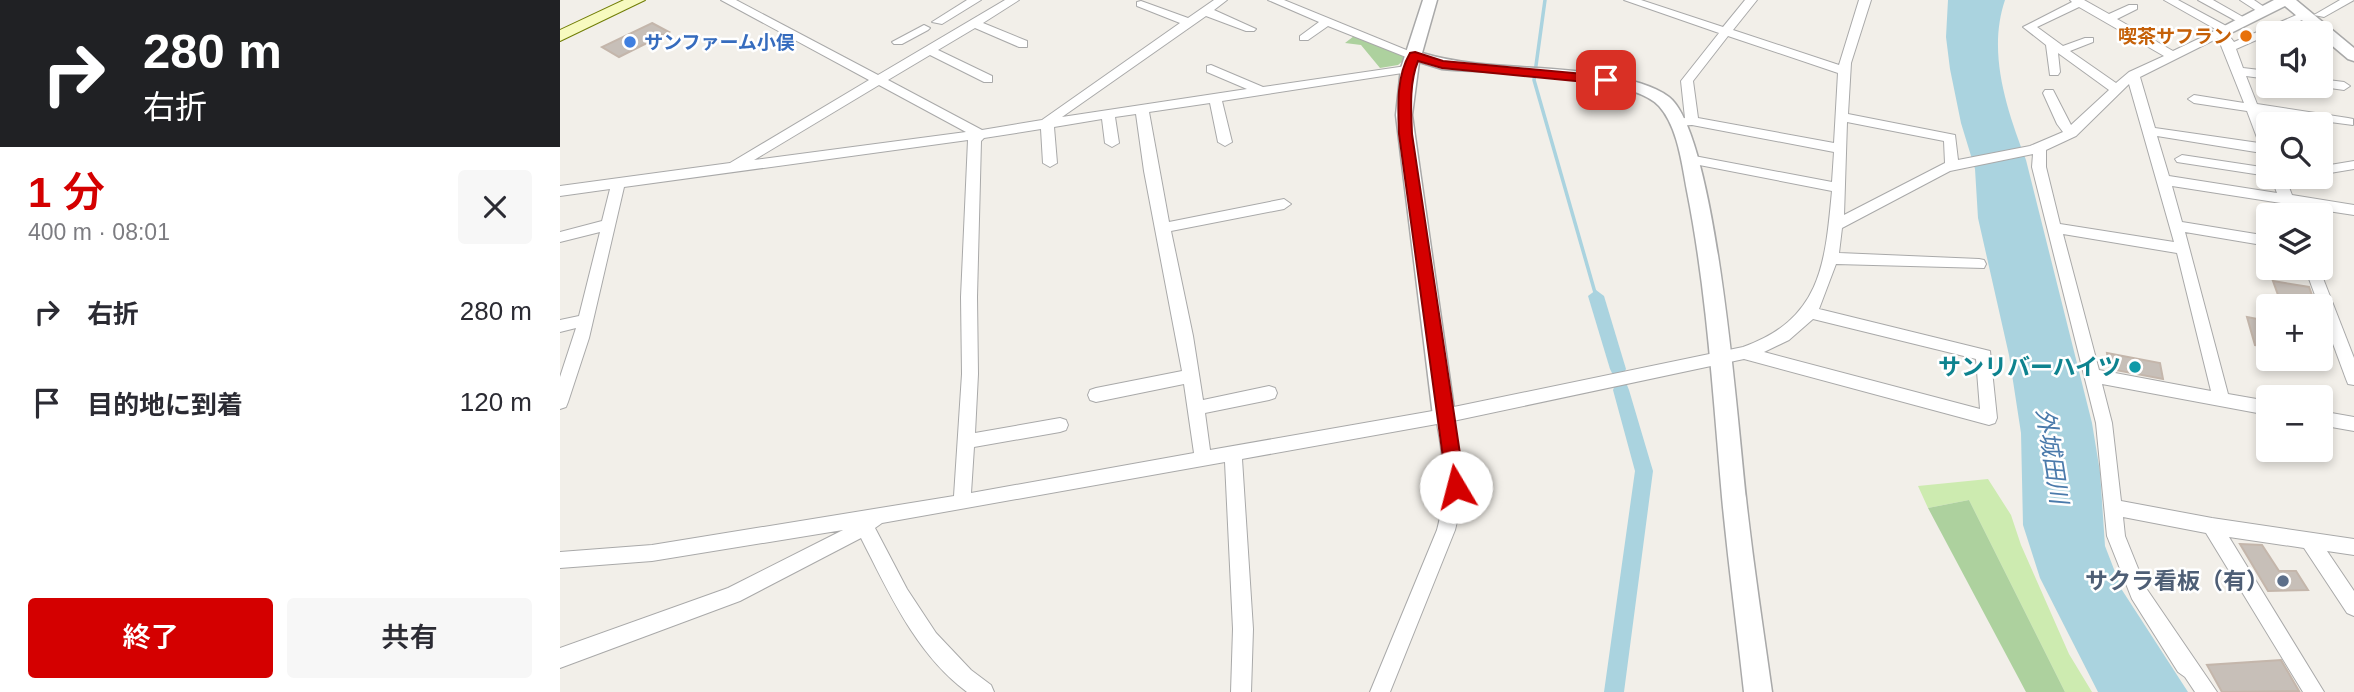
<!DOCTYPE html>
<html lang="ja">
<head>
<meta charset="utf-8">
<style>
	body { margin:0; font-family:Arial,"Noto Sans JP",sans-serif; background:#f7f7f7; color:#2b2b33; height:100vh; display:flex; flex-direction:column; font-size:26px; white-space:nowrap }
	* { box-sizing:border-box; margin:0 }
	p { font-size:23px; color:#7c7c81 }
	.icon { flex:none; width:38px; height:38px; fill:none; stroke:currentColor; stroke-width:2; stroke-linecap:round; stroke-linejoin:round }
	.map { position:relative; flex:1; overflow:hidden }
	.details { display:flex; flex-direction:column; background:#fff; width:560px }
	.details>* { flex:none }
	.guide { background:#202124; color:#fff; overflow:hidden }
	.tools { position:absolute; left:1696px; top:21px; display:grid; gap:14px }
	.tools a { display:grid; place-items:center; width:77px; height:77px; border-radius:7px; background:#fff; box-shadow:0 4px 10px #0003; font-size:35px }
	.pin { position:absolute; display:grid; place-items:center; width:60px; height:60px; color:#fff; margin:-30px; border-radius:14px; box-shadow:0 4px 10px #0006 }
	.me { position:absolute; width:77px; margin:-38px; rotate:352deg; stroke-linejoin:round; filter:drop-shadow(0 0 5px #0008) }
	.turn { display:flex; align-items:center; gap:24px; height:147px; padding:0 28px; font-size:32px }
	.turn .icon { width:91px; height:91px; stroke-width:2.5 }
	.turn b { display:block; font-size:49px; line-height:60px }
	.round { display:grid; place-items:center; flex:none; width:74px; height:74px; border-radius:7px; background:#f7f7f7 }
	.head { display:flex; align-items:center; justify-content:space-between; height:119px; padding:0 28px }
	h1 { font-size:42px; font-weight:600; line-height:52px; color:#d40000 }
	.action { display:flex; gap:14px; margin-top:auto; padding:14px 28px }
	.action a { flex:1; height:80px; border-radius:7px; background:#d40000; color:#fff; font-size:28px; font-weight:600; line-height:80px; text-align:center }
	.action a+a { background:#f7f7f7; color:#2b2b33 }
	ul { padding:0; list-style:none }
	li { display:flex; align-items:center; gap:21px; height:91px; padding:0 28px }
	li div { flex:1 }
	li b { display:block; font-size:26px }
	li em { font-style:normal }
	main { display:flex; flex:1; min-height:0 }
	.map>svg:first-child { display:block }
</style>
</head>
<body>
<main>
<section class="details">
<div class="guide">
<div class="turn"><svg class="icon" aria-label="right" viewBox="0 0 24 24"><path d="M7 20v-9h11M14 6l5 5-5 5"/></svg><div><b>280 m</b>右折</div></div>
</div>
<div class="head"><div><h1>1 分</h1><p>400 m · 08:01</p></div><a class="round"><svg class="icon" aria-label="close" viewBox="0 0 24 24"><path d="M6 6l12 12M18 6L6 18"/></svg></a></div>
<ul>
<li><svg class="icon" aria-label="right" viewBox="0 0 24 24"><path d="M7 20v-9h11M14 6l5 5-5 5"/></svg><div><b>右折</b></div><em>280 m</em></li>
<li><svg class="icon" aria-label="arrive" viewBox="0 0 24 24"><path d="M6 21V4h12l-3 4 3 4H6"/></svg><div><b>目的地に到着</b></div><em>120 m</em></li>
</ul>
<div class="action"><a>終了</a><a>共有</a></div>
</section>
<div class="map">
<svg width="1794" height="692" viewBox="0 0 1794 692">
	<rect width="100%" height="100%" fill="#f2efe9"/>
	<path fill="#cdebb0" d="M 1428,479 L 1451,515 L 1461,545 L 1509,654 L 1532,692 L 1505,692 L 1409,500 L 1368,508 L 1358,486 Z"/>
	<g fill="#add19e">
		<path d="M 794,36 L 842,55 L 844,60 L 838,65 L 820,68 L 801,45 L 785,43 Z"/>
		<path d="M 1409,500 L 1505,692 L 1466,692 L 1368,508 Z"/>
	</g>
	<path fill="#aad3df" d="M 1388,0 L 1445,0 C 1427,53 1447,110 1466,160 L 1532,423 L 1540,472 L 1545,546 L 1562,590 L 1628,692 L 1538,692 L 1480,578 L 1463,525 L 1461,433 L 1449,355 L 1418,218 L 1415,169 L 1401,123 L 1390,69 L 1386,37 Z"/>
	<g fill="none" stroke-linecap="round" stroke-linejoin="round">
		<path stroke="#aad3df" stroke-width="3.5" d="M 985,0 L 974,80 L 1036,296"/>
		<g fill="#aad3df" fill-rule="evenodd">
			<path d="M 1036,290 L 1044,296 L 1066,369 L 1064,373 L 1052,373 L 1050,369 L 1028,296 Z"/>
			<path d="M 1061,383 L 1067,385 L 1069,390 L 1093,471 L 1064,692 L 1044,692 L 1075,471 L 1053,390 L 1055,385 Z"/>
		</g>
	</g>
	<g fill="#c7bfb8" stroke="#c4b6ab" stroke-width="2">
		<path d="M 92,23 L 109,32 L 59,57 L 42,47 Z"/>
		<path d="M 1713,281 L 1749,287 L 1756,306 L 1722,306 Z"/>
		<path d="M 1687,317 L 1708,321 L 1708,347 L 1695,345 Z"/>
		<path d="M 1547,353 L 1600,363 L 1603,379 L 1550,369 Z"/>
		<path d="M 1680,544 L 1702,545 L 1719,571 L 1736,571 L 1748,590 L 1708,591 Z"/>
		<path d="M 1721,660 L 1739,691 L 1662,692 L 1647,665 Z"/>
	</g>
	<g fill="none" stroke-linecap="round" stroke-linejoin="round">
		<defs>
			<g id="minor">
				<path d="M 161,0 L 176,0 L 318,75 L 445,0 L 459,0 L 423,23 L 467,41 L 467,47 L 459,47 L 415,28 L 378,50 L 432,76 L 432,82 L 424,82 L 370,55 L 328,80 L 422,130 L 482,120 L 620,23 L 577,6 L 577,2 L 581,1 L 628,18 L 654,0 L 667,0 L 654,10 L 696,29 L 694,31 L 686,31 L 646,16 L 502,117 L 687,89 L 647,72 L 647,66 L 651,65 L 703,87 L 853,65 L 853,71 L 849,72 L 662,101 L 672,142 L 665,146 L 658,142 L 650,103 L 589,112 L 609,222 L 724,199 L 731,204 L 724,209 L 611,231 L 633,336 L 643,400 L 709,386 L 715,388 L 717,393 L 715,398 L 709,400 L 645,413 L 650,450 L 884,409 L 1183,347 C 1261,319 1265,265 1272,191 L 1129,163 L 1122,159 L 1129,155 L 1272,182 L 1274,152 L 1132,125 L 1114,126 L 1114,120 L 1125,118 L 1121,81 L 1159,33 L 1064,0 L 1081,0 L 1163,27 L 1185,0 L 1197,0 L 1173,30 L 1279,65 L 1299,0 L 1311,0 L 1291,63 L 1288,114 L 1395,135 L 1398,160 L 1470,146 L 1503,132 L 1497,124 L 1483,93 L 1485,90 L 1493,90 L 1511,125 L 1549,90 L 1498,53 L 1500,72 L 1498,75 L 1490,75 L 1486,45 L 1463,27 L 1512,2 L 1510,0 L 1524,0 L 1549,14 L 1569,5 L 1577,5 L 1577,9 L 1557,19 L 1613,51 L 1657,30 L 1604,0 L 1618,0 L 1670,28 L 1672,30 L 1667,33 L 1674,42 L 1741,13 L 1749,13 L 1749,17 L 1676,49 L 1683,68 L 1708,71 L 1708,79 L 1686,76 L 1697,104 L 1788,118 L 1793,119 L 1793,125 L 1700,113 L 1708,133 L 1708,154 L 1597,136 L 1609,176 L 1717,193 L 1711,177 L 1725,177 L 1732,195 L 1794,205 L 1794,215 L 1735,206 L 1739,215 L 1725,215 L 1721,203 L 1612,186 L 1622,222 L 1708,236 L 1708,246 L 1625,232 L 1668,394 L 1708,401 L 1708,415 L 1542,384 L 1552,423 L 1561,501 L 1652,518 L 1794,539 L 1794,555 L 1767,551 L 1794,591 L 1794,616 L 1787,613 L 1744,548 L 1669,537 L 1764,692 L 1743,692 L 1646,533 L 1563,517 L 1565,536 L 1586,588 L 1657,692 L 1635,692 L 1625,677 L 1618,672 L 1572,599 L 1547,536 L 1536,423 L 1472,167 L 1473,154 L 1390,171 L 1282,228 L 1279,253 L 1419,259 L 1424,260 L 1426,264 L 1424,268 L 1276,264 L 1259,309 L 1430,351 L 1437,418 L 1435,423 L 1429,425 L 1184,359 L 893,421 C 901,459 905,492 895,530 L 830,692 L 810,692 L 877,530 C 887,493 884,461 877,424 L 682,459 L 693,629 L 691,692 L 671,692 L 673,629 L 665,462 L 322,523 L 315,528 L 347,589 L 376,633 L 411,670 L 431,685 L 434,692 L 407,692 C 356,654 329,593 301,538 L 180,601 L 0,668 L 0,648 L 168,588 L 283,530 L 92,561 L 0,568 L 0,552 L 92,545 L 394,496 L 402,374 L 401,297 L 408,140 L 64,187 L 29,338 L 8,402 L 6,407 L 0,409 L 0,377 L 16,328 L 0,332 L 0,320 L 19,316 L 40,232 L 0,242 L 0,232 L 42,221 L 50,189 L 0,196 L 0,186 L 170,163 L 309,80 ZM 1519,7 L 1604,56 L 1569,72 L 1556,83 L 1510,51 L 1533,42 L 1533,38 L 1525,38 L 1503,46 L 1477,27 ZM 1168,36 L 1278,73 L 1274,143 L 1138,118 L 1133,81 ZM 1658,38 L 1684,103 L 1634,95 L 1628,99 L 1634,103 L 1687,111 L 1699,143 L 1595,128 L 1580,77 ZM 1569,84 L 1614,242 L 1500,224 L 1486,167 L 1486,150 L 1516,136 ZM 319,85 L 406,132 L 194,160 ZM 576,114 L 584,171 L 622,371 L 536,388 L 530,390 L 528,395 L 530,400 L 536,402 L 624,384 L 634,453 L 411,493 L 414,447 L 500,432 L 506,430 L 508,425 L 506,420 L 500,418 L 415,433 L 418,374 L 417,297 L 421,141 L 424,138 L 481,129 L 483,163 L 490,167 L 497,163 L 494,127 L 542,119 L 545,143 L 552,147 L 559,143 L 555,117 ZM 1287,122 L 1384,141 L 1385,163 L 1284,215 ZM 1503,234 L 1617,253 L 1651,391 L 1539,370 ZM 1253,319 L 1416,359 L 1420,409 L 1204,352 L 1229,340 Z"/>
				<path d="M 407,0 L 421,0 L 382,24 L 372,22 Z"/>
				<path d="M 708,0 L 724,0 L 861,56 L 855,60 L 851,59 L 768,26 L 748,40 L 740,40 L 740,36 L 759,22 Z"/>
				<path d="M 1638,0 L 1653,0 L 1690,21 L 1680,23 Z"/>
				<path d="M 1680,0 L 1694,0 L 1710,11 L 1700,13 Z"/>
				<path d="M 1780,0 L 1794,0 L 1764,17 L 1754,15 Z"/>
				<path d="M 364,25 L 370,28 L 368,30 L 342,44 L 334,44 L 332,42 Z"/>
				<path d="M 1760,79 L 1784,82 L 1790,86 L 1784,90 L 1756,86 L 1760,86 Z"/>
				<path d="M 1622,155 L 1708,168 L 1708,176 L 1617,162 L 1615,159 Z"/>
				<path d="M 1794,161 L 1794,169 L 1770,173 L 1763,169 L 1770,165 Z"/>
				<path d="M 1745,268 L 1759,268 L 1794,358 L 1794,385 L 1788,384 L 1786,379 Z"/>
				<path d="M 1760,411 L 1794,417 L 1794,431 L 1760,425 Z"/>
			</g>
			<g id="tertiary">
				<path d="M 863,0 L 877,0 L 862,53 C 922,71 988,64 1050,76 C 1070,80 1093,85 1109,97 C 1157,134 1178,429 1186,498 C 1193,563 1203,627 1212,692 L 1184,692 C 1177,627 1168,562 1162,497 C 1153,395 1147,292 1127,191 C 1122,165 1118,127 1099,106 C 1070,74 927,73 882,69 L 859,62 L 852,115 L 895,416 L 892,422 L 884,425 L 876,422 L 873,416 L 836,115 L 841,68 Z"/>
				<path d="M 1714,0 L 1736,0 L 1794,48 L 1794,61 L 1788,59 L 1725,6 L 1665,36 L 1659,38 L 1651,33 Z"/>
			</g>
			<path id="secondary" d="M 64,0 L 85,0 L 0,41 L 0,30 Z"/>
		</defs>
		<use href="#minor" stroke="#a9a9a9" stroke-width="2"/>
		<use href="#tertiary" stroke="#a9a9a9" stroke-width="3"/>
		<use href="#secondary" stroke="#707d05" stroke-width="2"/>
		<use href="#minor" fill="#fff" fill-rule="evenodd"/>
		<use href="#tertiary" fill="#fff" fill-rule="evenodd"/>
		<use href="#secondary" fill="#f7fabf" fill-rule="evenodd"/>
	</g>
	<path fill="#d40000" stroke="#8a0000" stroke-width="2" d="M 855,52 L 883,61 L 1046,76 L 1053,80 L 1046,84 L 882,68 L 858,61 C 849,83 851,110 852,134 L 905,487 L 902,493 L 896,495 L 889,493 L 887,487 L 839,134 C 838,107 836,77 850,53 Z"/>
	<circle fill="#e8710a" stroke="#fff" stroke-width="2.5" cx="1686" cy="36" r="7"/>
	<circle fill="#3f7fe0" stroke="#fff" stroke-width="2.5" cx="70" cy="42" r="7"/>
	<circle fill="#0f9aa8" stroke="#fff" stroke-width="2.5" cx="1575" cy="367" r="7"/>
	<circle fill="#5c6f8a" stroke="#fff" stroke-width="2.5" cx="1723" cy="581" r="7"/>
	<g text-anchor="middle" stroke-width="5" stroke-linejoin="round" paint-order="stroke">
		<g font-size="19" font-weight="bold" fill="#c56008" stroke="#fff" text-anchor="end">
			<text x="1672" y="43">喫茶サフラン</text>
		</g>
		<g font-size="19" font-weight="bold" fill="#366cbe" stroke="#fff" text-anchor="start">
			<text x="84" y="49">サンファーム小俣</text>
		</g>
		<g font-size="23" font-weight="bold" fill="#0d838f" stroke="#fff" text-anchor="end">
			<text x="1561" y="375">サンリバーハイツ</text>
		</g>
		<g font-size="23" font-weight="bold" fill="#4e5e75" stroke="#fff" text-anchor="end">
			<text x="1709" y="589">サクラ看板（有）</text>
		</g>
		<g font-size="24" font-style="italic" fill="#4a7aab" stroke="#fff">
			<text transform="translate(1492 456) rotate(81)" y="8">外城田川</text>
		</g>
	</g>
</svg>
<div class="tools">
<a><svg class="icon" aria-label="sound" viewBox="0 0 24 24"><path d="M4 9h4l5-4v14l-5-4H4zM17 9q2 3 0 6"/></svg></a>
<a><svg class="icon" aria-label="search" viewBox="0 0 24 24"><circle cx="10" cy="10" r="6"/><path d="M15 15l6 6"/></svg></a>
<a><svg class="icon" aria-label="layers" viewBox="0 0 24 24"><path d="M12 4l9 5-9 5-9-5zM3 14l9 5 9-5"/></svg></a>
<a>+</a>
<a>−</a>
</div>
<div class="pin" style="left:1046px;top:80px;background:#d93025"><svg class="icon" aria-label="arrive" viewBox="0 0 24 24"><path d="M6 21V4h12l-3 4 3 4H6"/></svg></div>
<svg class="me" style="left:896px;top:487px" viewBox="-20 -20 40 40"><circle r="19" fill="#fff"/><path d="M0-13L10 11 0 6-10 11z" fill="#d40000"/></svg>
</div>
</main>
</body>
</html>
